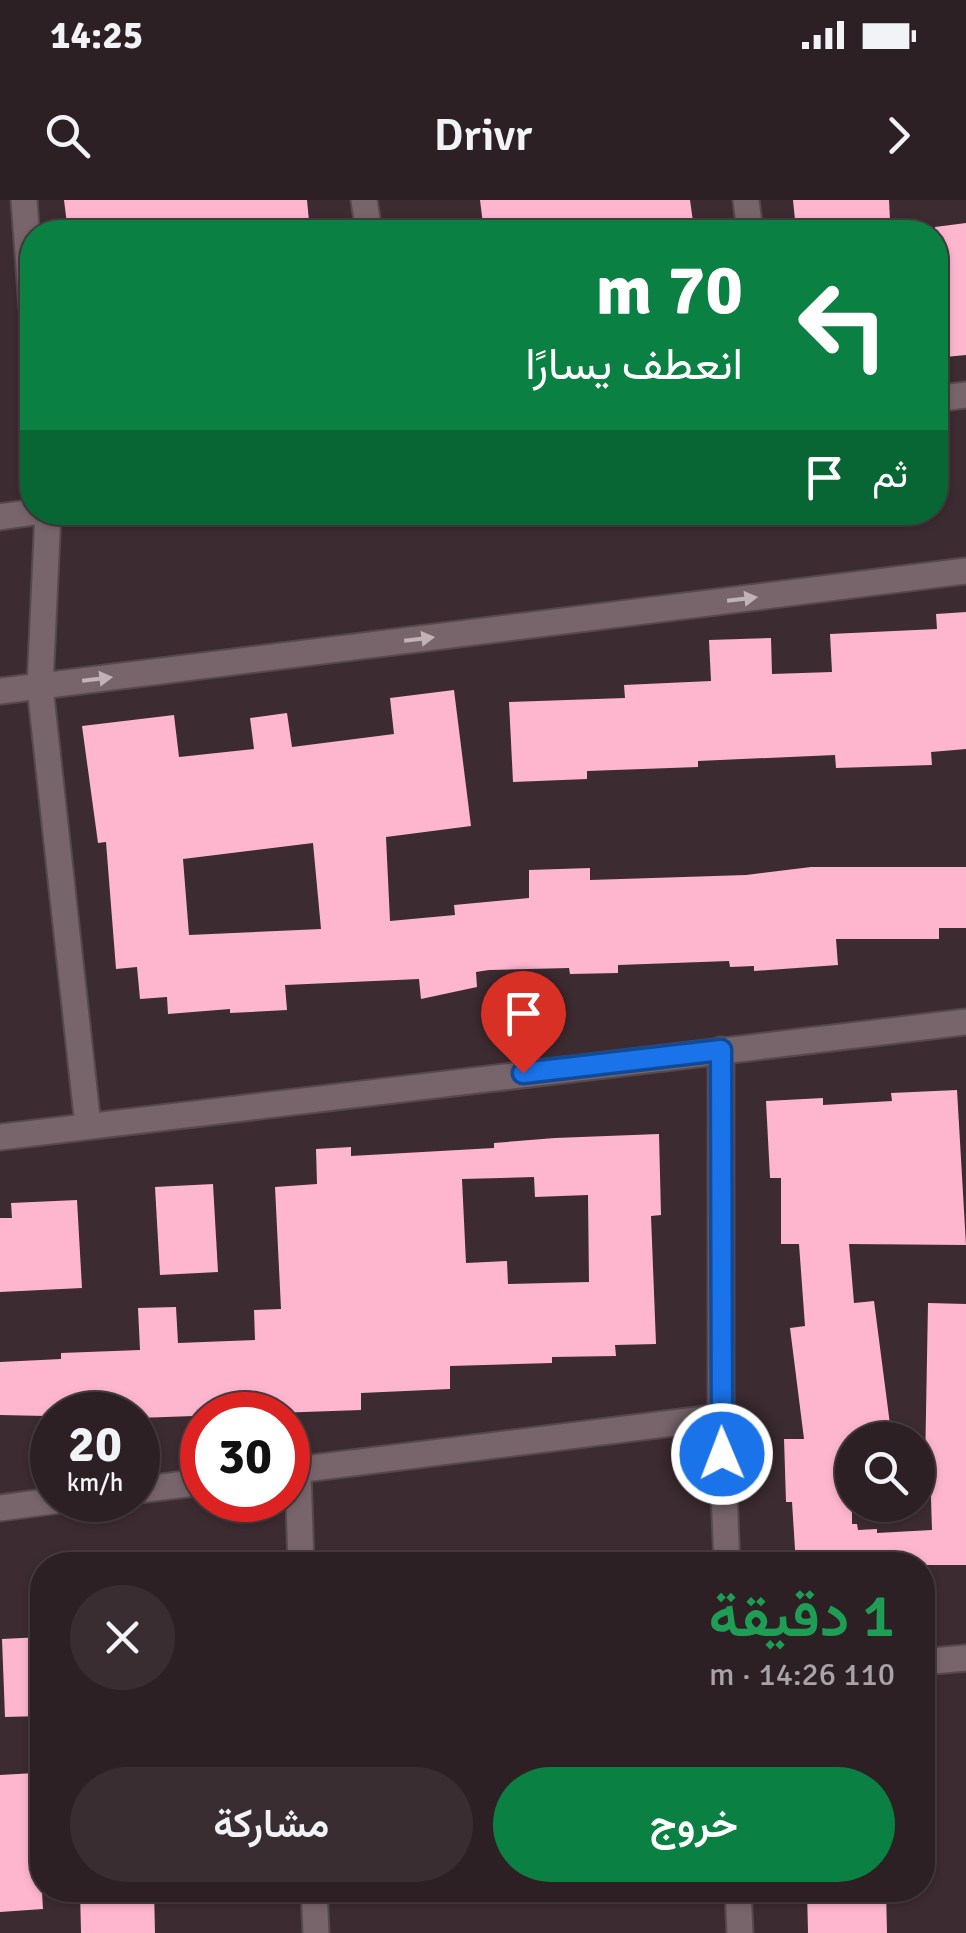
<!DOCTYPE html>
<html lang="ar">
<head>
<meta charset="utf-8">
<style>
	body { margin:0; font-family:Signika,Vazirmatn,sans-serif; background:#392d32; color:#f1f3f6; direction:rtl; height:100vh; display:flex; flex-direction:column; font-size:38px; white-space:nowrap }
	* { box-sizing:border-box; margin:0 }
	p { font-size:32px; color:#a7a3a7 }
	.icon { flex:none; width:55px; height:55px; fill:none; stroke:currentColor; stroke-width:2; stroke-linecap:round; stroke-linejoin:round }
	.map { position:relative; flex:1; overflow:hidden; direction:ltr }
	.panel { position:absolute; left:30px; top:1352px; width:905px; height:350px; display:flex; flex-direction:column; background:#2d2025; border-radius:40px; box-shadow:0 2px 8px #0004,0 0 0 2px #483e42; direction:rtl }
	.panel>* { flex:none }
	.banner { position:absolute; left:20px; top:20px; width:928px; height:305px; border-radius:40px; box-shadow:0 2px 8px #0004,0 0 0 2px #483e42; direction:rtl; background:#0b8043; color:#fff; overflow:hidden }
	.buttons { position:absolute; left:835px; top:1222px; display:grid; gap:20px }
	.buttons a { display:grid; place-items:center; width:100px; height:100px; border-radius:50%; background:#2d2025; box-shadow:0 2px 8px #0004,0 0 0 2px #483e42; font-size:50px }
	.speed { position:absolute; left:30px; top:1192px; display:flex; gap:20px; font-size:50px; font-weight:700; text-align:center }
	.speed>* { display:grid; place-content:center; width:130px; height:130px; border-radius:50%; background:#2d2025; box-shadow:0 2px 8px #0004,0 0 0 2px #483e42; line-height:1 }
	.speed small { font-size:25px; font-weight:400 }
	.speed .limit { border:15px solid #d22; background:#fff; color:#111 }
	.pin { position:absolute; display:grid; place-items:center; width:85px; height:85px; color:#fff; margin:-102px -42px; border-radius:50% 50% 50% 0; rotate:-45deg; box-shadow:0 0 10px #0007 }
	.pin .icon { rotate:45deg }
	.me { position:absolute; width:110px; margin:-55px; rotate:359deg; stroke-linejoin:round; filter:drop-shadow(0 0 8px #0008) }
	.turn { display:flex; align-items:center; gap:35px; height:210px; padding:0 40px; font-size:45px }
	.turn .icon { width:130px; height:130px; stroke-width:2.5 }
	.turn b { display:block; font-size:70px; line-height:85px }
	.then { display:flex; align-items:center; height:95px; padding:0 40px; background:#0003; gap:20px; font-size:38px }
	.round { display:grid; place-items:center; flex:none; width:105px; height:105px; border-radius:52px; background:#392d32 }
	.summary { display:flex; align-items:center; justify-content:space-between; height:170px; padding:0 40px }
	h1 { font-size:60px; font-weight:600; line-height:75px; color:#1e9e55 }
	.action { display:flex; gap:20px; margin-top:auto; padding:20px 40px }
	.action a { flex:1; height:115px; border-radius:60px; background:#0b8043; color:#fff; font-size:40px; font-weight:600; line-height:115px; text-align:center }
	.action a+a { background:#392d32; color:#f1f3f6 }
	.status { display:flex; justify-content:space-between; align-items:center; height:70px; padding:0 50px; background:#2d2025; direction:ltr }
	.status svg { height:28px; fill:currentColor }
	header { display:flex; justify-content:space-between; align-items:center; height:130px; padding:0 40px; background:#2d2025; font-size:45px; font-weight:600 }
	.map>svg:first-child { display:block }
</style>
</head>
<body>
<div class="status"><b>14:25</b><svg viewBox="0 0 49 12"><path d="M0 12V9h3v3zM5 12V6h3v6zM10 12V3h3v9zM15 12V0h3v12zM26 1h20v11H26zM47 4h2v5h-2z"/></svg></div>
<header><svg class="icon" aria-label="forward" viewBox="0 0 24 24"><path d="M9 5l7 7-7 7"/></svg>Drivr<svg class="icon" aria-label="search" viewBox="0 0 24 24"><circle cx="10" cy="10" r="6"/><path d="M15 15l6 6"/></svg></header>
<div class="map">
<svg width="966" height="1733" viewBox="0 0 966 1733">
	<rect width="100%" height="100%" fill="#3c2b31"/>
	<g fill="#feb6cf" fill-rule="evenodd">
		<path d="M 64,0 L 307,0 L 310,32 L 110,32 L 109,29 L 68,32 Z"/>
		<path d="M 480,0 L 690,0 L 694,29 L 484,32 Z"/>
		<path d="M 793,0 L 889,0 L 890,20 L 796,30 Z"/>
		<path d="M 966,23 L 966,155 L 935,158 L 935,27 Z"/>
		<path d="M 966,412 L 966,549 L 931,552 L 932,565 L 836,568 L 835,555 L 698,561 L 698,567 L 587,571 L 587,579 L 513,582 L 509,502 L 625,498 L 624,485 L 711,481 L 709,440 L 771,438 L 772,474 L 832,472 L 830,434 L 937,429 L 936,414 Z"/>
		<path d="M 454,490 L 471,626 L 386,637 L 390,721 L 455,715 L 454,705 L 529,698 L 529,670 L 590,668 L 590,680 L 746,675 L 811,667 L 966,667 L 966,728 L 939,728 L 939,739 L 836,739 L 838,765 L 754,771 L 754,766 L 730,767 L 729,761 L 618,765 L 618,773 L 570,774 L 569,768 L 489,770 L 476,772 L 477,787 L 421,799 L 419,779 L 285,785 L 287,810 L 230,813 L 230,809 L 168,814 L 167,797 L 140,799 L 137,767 L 116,769 L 106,642 L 98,643 L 82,526 L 174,515 L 179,557 L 254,549 L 250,518 L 287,513 L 292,547 L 394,534 L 390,498 ZM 313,643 L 321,729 L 189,735 L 183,659 Z"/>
		<path d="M 957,890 L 966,1045 L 849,1044 L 854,1103 L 874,1101 L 892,1240 L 852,1240 L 852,1324 L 857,1324 L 858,1330 L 877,1329 L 877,1333 L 932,1330 L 930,1267 L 925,1267 L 928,1103 L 966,1104 L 966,1365 L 796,1365 L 792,1302 L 786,1302 L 784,1239 L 804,1239 L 790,1128 L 805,1126 L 799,1044 L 781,1044 L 781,978 L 770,978 L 766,901 L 823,898 L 823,905 L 892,901 L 891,893 Z"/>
		<path d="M 659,934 L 661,1015 L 651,1016 L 656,1144 L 615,1145 L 616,1156 L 552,1157 L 552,1163 L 450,1166 L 450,1189 L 361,1193 L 361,1210 L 138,1218 L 0,1215 L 0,1162 L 61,1159 L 61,1153 L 140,1150 L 138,1108 L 176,1107 L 178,1143 L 255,1140 L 254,1110 L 281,1109 L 275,987 L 317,984 L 316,949 L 351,947 L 351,956 L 494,948 L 494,943 L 555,938 ZM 534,977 L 535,997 L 588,995 L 589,1082 L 508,1084 L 507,1061 L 466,1063 L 462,979 Z"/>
		<path d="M 213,984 L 218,1072 L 160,1075 L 155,987 Z"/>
		<path d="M 77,1000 L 82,1088 L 0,1092 L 0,1018 L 12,1018 L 11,1003 Z"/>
		<path d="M 42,1437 L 42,1516 L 5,1517 L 2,1439 Z"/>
		<path d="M 35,1573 L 43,1709 L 0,1712 L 0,1575 Z"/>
		<path d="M 80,1690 L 154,1690 L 155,1733 L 81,1733 Z"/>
		<path d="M 807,1690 L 886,1690 L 887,1733 L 808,1733 Z"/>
	</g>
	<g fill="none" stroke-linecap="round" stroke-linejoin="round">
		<defs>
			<g id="minor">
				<path d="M 24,0 L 32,108"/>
				<path d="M 364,0 L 369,32"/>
				<path d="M 746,0 L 750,32"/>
				<path d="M 48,312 L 40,487 L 88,926"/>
				<path d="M 721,850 L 721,1217 L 727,1365"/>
				<path d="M 0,937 L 966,822"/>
				<path d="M 298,1270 L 301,1365"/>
				<path d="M 288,1271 L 721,1217"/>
				<path d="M 138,1290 L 202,1282"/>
				<path d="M 0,1308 L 60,1300"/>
				<path d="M 922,1462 L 966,1458"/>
				<path d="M 314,1690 L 316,1733"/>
				<path d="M 738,1690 L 740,1733"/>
			</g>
			<g id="tertiary">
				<path d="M 935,199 L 966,195"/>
				<path d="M 0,317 L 35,312"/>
				<path d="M 0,491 L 966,371"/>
			</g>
		</defs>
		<use href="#minor" stroke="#56494e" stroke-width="29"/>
		<use href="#tertiary" stroke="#56494e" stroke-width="29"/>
		<use href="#minor" stroke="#78656b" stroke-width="25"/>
		<use href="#tertiary" stroke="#78656b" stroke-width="25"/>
	</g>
	<defs><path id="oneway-solid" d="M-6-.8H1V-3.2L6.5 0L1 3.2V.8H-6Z" transform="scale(2.5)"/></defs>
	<g fill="#c1b2b6">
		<use href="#oneway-solid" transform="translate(742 399) rotate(-7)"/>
		<use href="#oneway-solid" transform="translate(419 439) rotate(-7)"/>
		<use href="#oneway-solid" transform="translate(97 479) rotate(-7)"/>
	</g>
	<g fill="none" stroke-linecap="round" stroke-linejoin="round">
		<defs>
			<path id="route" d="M 523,873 L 721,850 L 722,1254"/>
		</defs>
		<use href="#route" stroke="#114b97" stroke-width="25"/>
		<use href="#route" stroke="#1a73e8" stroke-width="18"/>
	</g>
</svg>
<div class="buttons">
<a><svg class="icon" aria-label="search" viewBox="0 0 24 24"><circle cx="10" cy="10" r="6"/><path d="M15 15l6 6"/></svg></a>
</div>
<div class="speed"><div>20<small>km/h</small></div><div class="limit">30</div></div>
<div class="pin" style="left:523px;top:873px;background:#d93025"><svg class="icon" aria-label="arrive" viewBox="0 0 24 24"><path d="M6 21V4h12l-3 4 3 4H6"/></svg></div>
<svg class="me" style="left:722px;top:1254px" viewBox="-20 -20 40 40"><circle r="17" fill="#1a73e8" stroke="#fff" stroke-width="3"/><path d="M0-11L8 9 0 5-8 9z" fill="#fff"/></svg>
<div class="banner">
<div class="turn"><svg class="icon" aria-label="left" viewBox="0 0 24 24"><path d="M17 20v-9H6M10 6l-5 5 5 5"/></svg><div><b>70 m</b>انعطف يسارًا</div></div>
<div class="then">ثم<svg class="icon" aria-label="arrive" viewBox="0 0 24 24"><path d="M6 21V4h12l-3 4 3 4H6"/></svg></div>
</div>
<section class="panel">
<div class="summary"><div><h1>1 دقيقة</h1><p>110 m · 14:26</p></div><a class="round"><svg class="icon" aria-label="close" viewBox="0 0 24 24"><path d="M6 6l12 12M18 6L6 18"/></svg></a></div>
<div class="action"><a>خروج</a><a>مشاركة</a></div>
</section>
</div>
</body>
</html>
